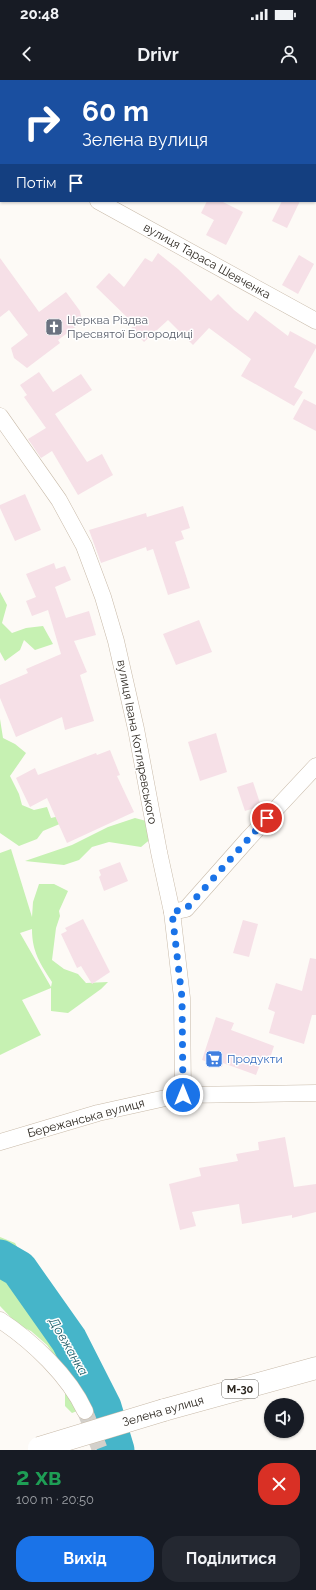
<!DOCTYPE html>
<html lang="uk">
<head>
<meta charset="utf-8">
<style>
	body { margin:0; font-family:Raleway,sans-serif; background:#242831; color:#f1f3f6; height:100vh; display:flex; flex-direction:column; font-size:15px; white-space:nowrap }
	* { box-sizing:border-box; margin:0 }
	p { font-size:13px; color:#9ea1a6 }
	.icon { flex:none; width:22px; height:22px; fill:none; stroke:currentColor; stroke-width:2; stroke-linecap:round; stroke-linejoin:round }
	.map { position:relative; height:1370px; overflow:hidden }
	.drawer { display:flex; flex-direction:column; background:#171b24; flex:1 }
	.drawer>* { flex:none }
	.hud { position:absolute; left:0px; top:0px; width:316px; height:122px; box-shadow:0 1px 3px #0004; background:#1a4fa0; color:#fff; overflow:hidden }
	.buttons { position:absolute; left:264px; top:1318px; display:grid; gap:8px }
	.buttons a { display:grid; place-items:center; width:40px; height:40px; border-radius:50%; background:#171b24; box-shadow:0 1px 3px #0004; font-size:20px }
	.pin { position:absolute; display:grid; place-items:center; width:34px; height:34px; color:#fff; margin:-17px; border:2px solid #fff; border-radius:50%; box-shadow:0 1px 4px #0007 }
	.me { position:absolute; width:44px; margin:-22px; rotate:0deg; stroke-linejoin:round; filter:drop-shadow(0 0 3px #0008) }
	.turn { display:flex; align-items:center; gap:14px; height:84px; padding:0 16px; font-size:18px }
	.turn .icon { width:52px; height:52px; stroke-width:2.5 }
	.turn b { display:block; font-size:28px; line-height:34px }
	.then { display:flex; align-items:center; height:38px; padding:0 16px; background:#0003; gap:8px; font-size:15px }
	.round { display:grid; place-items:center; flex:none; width:42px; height:42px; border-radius:16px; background:#242831 }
	.summary { display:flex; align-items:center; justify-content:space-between; height:68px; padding:0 16px }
	h1 { font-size:24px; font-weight:700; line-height:30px; color:#1e9e55 }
	.action { display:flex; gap:8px; margin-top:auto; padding:8px 16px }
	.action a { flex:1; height:46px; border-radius:16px; background:#1a73e8; color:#fff; font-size:16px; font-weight:700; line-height:46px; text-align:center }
	.action a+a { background:#242831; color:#f1f3f6 }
	.status { display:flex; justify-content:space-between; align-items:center; height:28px; padding:0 20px; background:#171b24; direction:ltr }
	.status svg { height:11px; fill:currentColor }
	header { display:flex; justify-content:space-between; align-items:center; height:52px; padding:0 16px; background:#171b24; font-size:18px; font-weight:700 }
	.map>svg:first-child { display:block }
</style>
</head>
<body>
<div class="status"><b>20:48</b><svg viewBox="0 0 49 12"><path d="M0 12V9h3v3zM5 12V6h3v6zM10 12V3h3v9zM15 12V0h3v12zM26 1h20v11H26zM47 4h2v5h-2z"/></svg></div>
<header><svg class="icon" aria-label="back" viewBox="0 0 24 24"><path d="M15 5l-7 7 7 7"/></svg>Drivr<svg class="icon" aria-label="person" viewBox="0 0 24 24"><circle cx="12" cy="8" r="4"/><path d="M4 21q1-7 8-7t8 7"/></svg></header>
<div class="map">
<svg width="316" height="1370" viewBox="0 0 316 1370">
	<rect width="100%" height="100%" fill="#fdfaf6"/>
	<g fill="#c6f1b2" fill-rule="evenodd">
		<path d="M 0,512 L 7,525 L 2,543 L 12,553 L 26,548 L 43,546 L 53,564 L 35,570 L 24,560 L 20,570 L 5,581 L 0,572 Z"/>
		<path d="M 0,639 L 3,658 L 15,664 L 26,673 L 10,696 L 19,714 L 22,725 L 34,730 L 47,727 L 51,738 L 68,734 L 62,743 L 43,751 L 37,759 L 19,766 L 0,753 Z"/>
		<path d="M 135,738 L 150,742 L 153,757 L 141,767 L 109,762 L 92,767 L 79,780 L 64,785 L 25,781 L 72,765 L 108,747 Z"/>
		<path d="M 11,769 L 32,837 L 33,822 L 39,804 L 54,804 L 68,811 L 59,831 L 60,836 L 56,848 L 52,880 L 64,889 L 78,894 L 86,903 L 108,902 L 101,909 L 68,933 L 51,931 L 51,908 L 22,920 L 41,955 L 0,975 L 0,773 ZM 32,849 C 32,872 40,883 52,902 L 51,907 L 20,853 Z"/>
		<path d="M 0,1157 L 15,1163 L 22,1176 L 16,1196 L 23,1207 L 45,1213 L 55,1224 L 66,1246 C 70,1248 78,1249 81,1251 C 93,1262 101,1290 104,1306 L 92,1325 L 72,1333 L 65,1326 L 65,1313 L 70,1297 L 47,1265 L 31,1251 L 18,1245 L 0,1226 Z"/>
	</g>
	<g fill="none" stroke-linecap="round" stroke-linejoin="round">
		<path stroke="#46b5c9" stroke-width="37" d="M 0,1178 L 19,1189 L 69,1260 L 103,1327 L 116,1370"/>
	</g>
	<g fill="#f6e0e7">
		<path d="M 207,121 L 221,121 L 243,132 L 226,165 L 206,155 L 214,140 L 201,133 Z"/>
		<path d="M 282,121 L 300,121 L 287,148 L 272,141 Z"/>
		<path d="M 158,173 L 178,189 L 211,221 L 218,214 L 234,230 L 248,241 L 255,231 L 288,256 L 290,251 L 316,265 L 316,268 L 294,307 L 303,312 L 294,326 L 241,296 L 251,279 L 209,248 L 193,265 L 168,240 L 144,262 L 131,248 L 135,245 L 96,207 L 109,193 L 124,207 L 145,178 L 152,182 Z"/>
		<path d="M 299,175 L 314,184 L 298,214 L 282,205 Z"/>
		<path d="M 0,178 L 39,232 L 66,212 L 80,231 L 82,242 L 58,260 L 60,263 L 27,288 L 14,278 L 11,268 L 28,255 L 9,230 L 0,237 Z"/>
		<path d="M 39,292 L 53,312 L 81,294 L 92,310 L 55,334 L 87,382 L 102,374 L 113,395 L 78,415 L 52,371 L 41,378 L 28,359 L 46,348 L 24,317 L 27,315 L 20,305 Z"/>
		<path d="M 304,319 L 316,325 L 316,351 L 293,339 Z"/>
		<path d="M 25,414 L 41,450 L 15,461 L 0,428 L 0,425 Z"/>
		<path d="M 183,426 L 190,448 L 181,451 L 184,459 L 175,462 L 190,508 L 168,515 L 153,469 L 147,471 L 146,467 L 101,483 L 89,450 L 146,433 L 147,437 Z"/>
		<path d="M 54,483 L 56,489 L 65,486 L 71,500 L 55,507 L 66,538 L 89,531 L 96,555 L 74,561 L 87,592 L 80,595 L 94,641 L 65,650 L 62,637 L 16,657 L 0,618 L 0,605 L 28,593 L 26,589 L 61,574 L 48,530 L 32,536 L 26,521 L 36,517 L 26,494 Z"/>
		<path d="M 199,540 L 212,572 L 176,585 L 163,554 Z"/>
		<path d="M 216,653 L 227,692 L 200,701 L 188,662 Z"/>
		<path d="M 110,670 L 120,695 L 117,696 L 134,732 L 67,763 L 47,718 L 30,727 L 16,698 L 35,688 L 38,695 L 96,673 L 97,675 Z"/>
		<path d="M 253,702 L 261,726 L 245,731 L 237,707 Z"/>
		<path d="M 120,782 L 128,801 L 104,811 L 99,797 L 101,795 L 99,790 Z"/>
		<path d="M 83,839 L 110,892 L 92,904 L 81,886 L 77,888 L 61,854 L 67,851 L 65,848 Z"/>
		<path d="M 243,840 L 258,844 L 249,877 L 233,873 Z"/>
		<path d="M 310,878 L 316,879 L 316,935 L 312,935 L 304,964 L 269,953 L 275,932 L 268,929 L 276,903 L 302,911 Z"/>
		<path d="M 216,937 L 234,943 L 231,950 L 274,966 L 268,984 L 261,982 L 256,995 L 223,983 L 222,987 L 202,980 Z"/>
		<path d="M 285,1057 L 294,1107 L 316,1104 L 316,1132 L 292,1138 L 292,1135 L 242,1144 L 239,1124 L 192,1132 L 196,1146 L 180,1150 L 169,1104 L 201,1096 L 199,1088 L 238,1081 L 236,1074 L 259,1070 L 258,1062 Z"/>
	</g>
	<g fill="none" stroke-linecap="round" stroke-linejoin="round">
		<path stroke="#d3d0cb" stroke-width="16" stroke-dasharray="16 8" stroke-linecap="butt" d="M 85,1331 L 100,1370"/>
		<defs>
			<g id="street">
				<path d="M 0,74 L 1,74"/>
				<path d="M 98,121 L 316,241"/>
				<path d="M 0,336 L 59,420 L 84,466 L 103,517 L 116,561 L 136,649 L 159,772 L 172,832 L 182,918 L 183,1015"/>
				<path d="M 172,832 L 186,829 L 248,759 L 316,686"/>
				<path d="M 0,1062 L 98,1033 L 179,1015 L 316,1013"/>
				<path d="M 0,1240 C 32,1261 69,1296 85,1331"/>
			</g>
			<path id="highway" d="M 164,1330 L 316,1288"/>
		</defs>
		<use href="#street" stroke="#c8baa9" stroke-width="17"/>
		<use href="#highway" stroke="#c8baa9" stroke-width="23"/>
		<use href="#street" stroke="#fff" stroke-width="16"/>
		<use href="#highway" stroke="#fff" stroke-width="22"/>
		<defs>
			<path id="highway-bridge" d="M 39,1368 L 164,1330"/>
		</defs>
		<use href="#highway-bridge" stroke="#c8baa9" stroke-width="23" stroke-linecap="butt"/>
		<use href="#highway-bridge" stroke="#fff" stroke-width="22"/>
	</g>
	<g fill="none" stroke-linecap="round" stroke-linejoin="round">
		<path stroke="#1a73e8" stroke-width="7" stroke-dasharray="0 12.6" d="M 183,1015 L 182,918 L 172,832 L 186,829 L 267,738"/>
	</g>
	<defs>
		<symbol id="church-square" viewBox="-11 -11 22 22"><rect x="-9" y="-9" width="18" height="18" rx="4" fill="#6b7280" stroke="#fff"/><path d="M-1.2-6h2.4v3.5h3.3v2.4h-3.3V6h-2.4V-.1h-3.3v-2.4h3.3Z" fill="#fff"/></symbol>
		<symbol id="supermarket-square" viewBox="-11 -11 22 22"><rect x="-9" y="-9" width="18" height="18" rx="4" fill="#3f7fe0" stroke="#fff"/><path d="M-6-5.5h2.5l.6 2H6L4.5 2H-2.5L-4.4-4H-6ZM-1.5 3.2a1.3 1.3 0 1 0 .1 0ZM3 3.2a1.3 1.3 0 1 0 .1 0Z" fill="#fff"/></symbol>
	</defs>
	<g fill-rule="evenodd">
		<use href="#church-square" x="44" y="237" width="20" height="20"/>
		<use href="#supermarket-square" x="204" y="969" width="20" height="20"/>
	</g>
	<g text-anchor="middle" stroke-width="3" stroke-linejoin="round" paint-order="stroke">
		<rect fill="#fff" stroke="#6b6863" stroke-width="1" x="222" y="1300" width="36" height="18" rx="3"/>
		<g font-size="11" font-weight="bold" fill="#2c2720">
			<text x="240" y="1313">М-30</text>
		</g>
		<g font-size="12" fill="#2c2720" stroke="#fff">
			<text transform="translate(207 181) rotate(29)" y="4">вулиця Тараса Шевченка</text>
			<text transform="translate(137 662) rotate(79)" y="4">вулиця Івана Котляревського</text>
			<text transform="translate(86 1038) rotate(-15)" y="4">Бережанська вулиця</text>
			<text transform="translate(163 1331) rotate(-16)" y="4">Зелена вулиця</text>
		</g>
		<g font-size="12" fill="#5b616d" stroke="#fff" text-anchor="start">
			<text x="67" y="244">Церква Різдва<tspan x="67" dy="14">Пресвятої Богородиці</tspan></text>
		</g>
		<g font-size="12" fill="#366cbe" stroke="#fff" text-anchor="start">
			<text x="227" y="983">Продукти</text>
		</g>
		<g font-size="13" font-style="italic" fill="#205d68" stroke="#fff">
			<text transform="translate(69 1266) rotate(60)" y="5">Довжанка</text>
		</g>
	</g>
</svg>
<div class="buttons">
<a><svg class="icon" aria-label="sound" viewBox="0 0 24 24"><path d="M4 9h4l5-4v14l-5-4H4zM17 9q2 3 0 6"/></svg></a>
</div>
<div class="pin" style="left:267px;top:738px;background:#d93025"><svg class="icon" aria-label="arrive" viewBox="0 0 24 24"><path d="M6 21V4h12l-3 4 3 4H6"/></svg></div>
<svg class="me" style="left:183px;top:1015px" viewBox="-20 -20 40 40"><circle r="17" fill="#1a73e8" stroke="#fff" stroke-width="3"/><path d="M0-11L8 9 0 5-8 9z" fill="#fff"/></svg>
<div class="hud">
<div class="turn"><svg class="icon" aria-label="right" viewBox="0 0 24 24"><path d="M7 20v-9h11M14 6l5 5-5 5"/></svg><div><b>60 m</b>Зелена вулиця</div></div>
<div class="then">Потім<svg class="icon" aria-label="arrive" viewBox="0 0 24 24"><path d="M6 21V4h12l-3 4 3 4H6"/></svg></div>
</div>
</div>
<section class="drawer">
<div class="summary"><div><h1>2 хв</h1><p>100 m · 20:50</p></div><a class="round" style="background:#d93025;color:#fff"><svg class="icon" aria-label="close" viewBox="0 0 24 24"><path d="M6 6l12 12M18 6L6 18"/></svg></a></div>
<div class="action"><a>Вихід</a><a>Поділитися</a></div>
</section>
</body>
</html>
